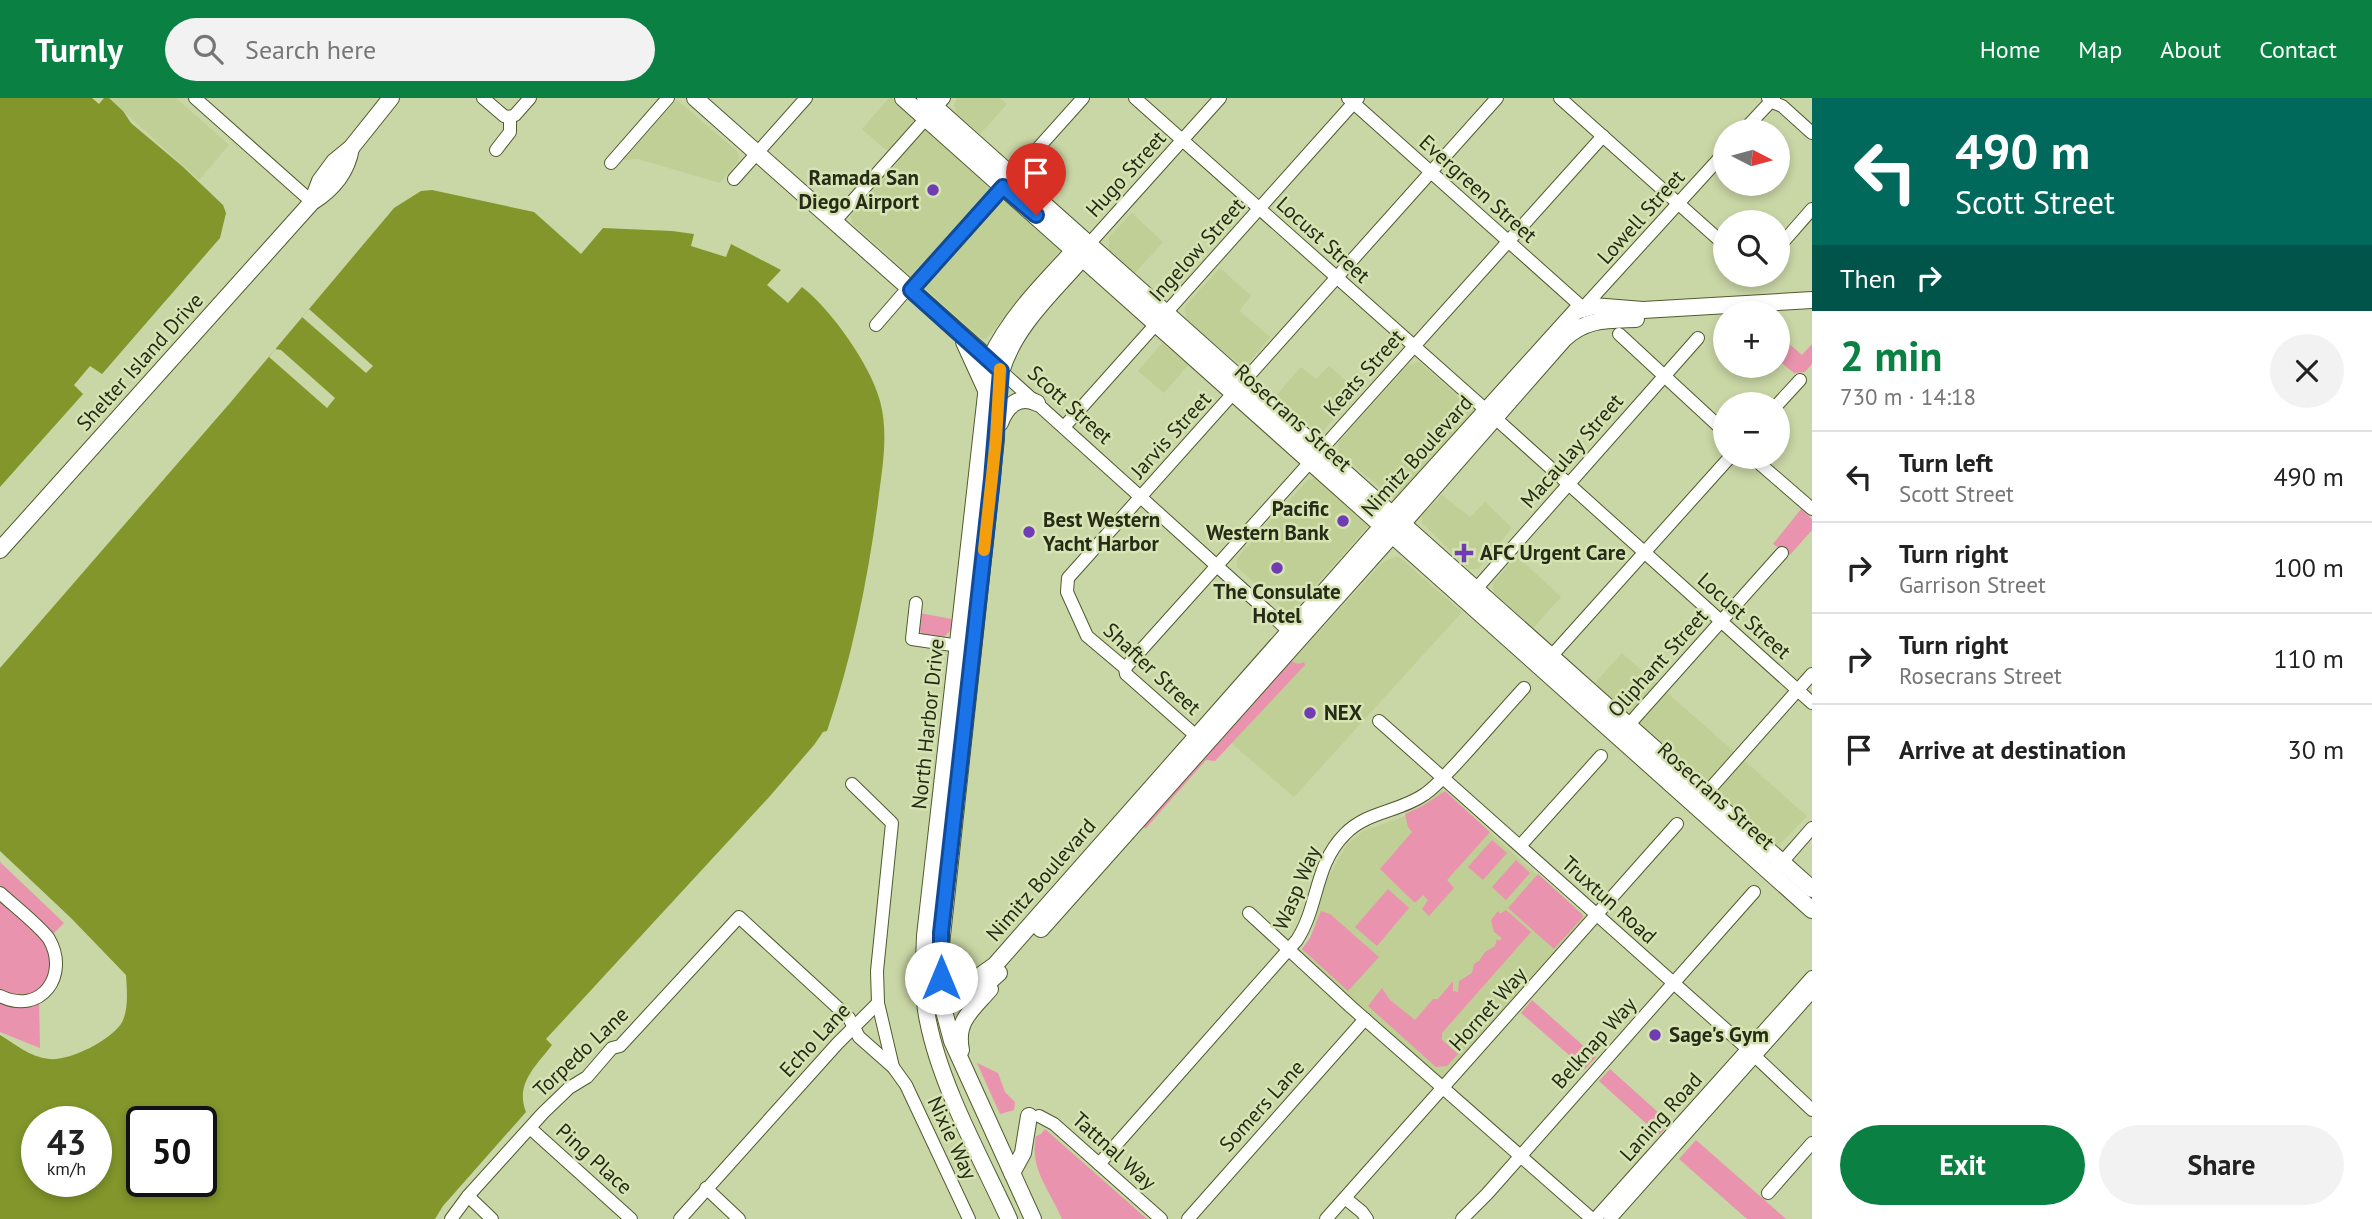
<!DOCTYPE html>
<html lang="en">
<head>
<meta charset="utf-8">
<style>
	body { margin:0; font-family:"PT Sans",sans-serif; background:#f2f2f2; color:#222; height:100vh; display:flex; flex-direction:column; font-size:26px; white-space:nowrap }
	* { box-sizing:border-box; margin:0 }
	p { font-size:23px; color:#767676 }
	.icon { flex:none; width:38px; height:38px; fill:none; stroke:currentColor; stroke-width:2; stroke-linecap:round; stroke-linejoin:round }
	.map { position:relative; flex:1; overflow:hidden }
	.details { display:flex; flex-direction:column; background:#fff; width:560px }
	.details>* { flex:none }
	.banner { background:#00695c; color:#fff; overflow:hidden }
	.needle { width:46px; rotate:96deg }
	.tools { position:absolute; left:1713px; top:21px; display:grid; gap:14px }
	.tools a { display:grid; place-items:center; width:77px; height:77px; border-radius:50%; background:#fff; box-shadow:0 4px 10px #0003; font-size:35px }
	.speed { position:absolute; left:21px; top:1008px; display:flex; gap:14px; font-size:35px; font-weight:700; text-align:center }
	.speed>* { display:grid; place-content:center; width:91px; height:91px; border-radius:50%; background:#fff; box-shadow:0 4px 10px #0003; line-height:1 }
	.speed small { font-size:18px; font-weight:400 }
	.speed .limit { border:4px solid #111; border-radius:10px; background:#fff; color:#111 }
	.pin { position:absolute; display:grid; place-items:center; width:60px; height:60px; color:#fff; margin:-72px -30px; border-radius:50% 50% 50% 0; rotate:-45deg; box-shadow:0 0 7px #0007 }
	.pin .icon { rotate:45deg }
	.me { position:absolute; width:77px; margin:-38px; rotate:0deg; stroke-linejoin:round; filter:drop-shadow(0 0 5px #0008) }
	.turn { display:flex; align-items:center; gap:24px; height:147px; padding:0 28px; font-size:32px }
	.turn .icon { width:91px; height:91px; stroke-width:2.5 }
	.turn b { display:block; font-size:49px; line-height:60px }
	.then { display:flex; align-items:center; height:66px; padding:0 28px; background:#0003; gap:14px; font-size:26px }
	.round { display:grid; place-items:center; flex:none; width:74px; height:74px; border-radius:37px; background:#f2f2f2 }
	.headline { display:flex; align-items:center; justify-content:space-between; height:119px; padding:0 28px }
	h1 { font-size:42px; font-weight:700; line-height:52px; color:#0b8043 }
	.button { display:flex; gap:14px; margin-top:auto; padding:14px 28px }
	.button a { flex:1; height:80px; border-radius:42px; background:#0b8043; color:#fff; font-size:28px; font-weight:700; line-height:80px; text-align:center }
	.button a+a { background:#f2f2f2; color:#222 }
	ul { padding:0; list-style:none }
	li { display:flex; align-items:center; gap:21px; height:91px; padding:0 28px; border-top:2px solid #e0e0e0 }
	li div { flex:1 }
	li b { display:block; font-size:26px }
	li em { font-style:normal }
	header { display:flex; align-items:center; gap:42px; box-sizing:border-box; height:98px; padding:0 35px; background:#0b8043; color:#fff }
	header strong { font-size:33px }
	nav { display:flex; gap:38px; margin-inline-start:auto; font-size:24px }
	.search { width:490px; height:63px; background:#f2f2f2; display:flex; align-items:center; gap:18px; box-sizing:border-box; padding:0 24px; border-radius:38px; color:#767676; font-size:26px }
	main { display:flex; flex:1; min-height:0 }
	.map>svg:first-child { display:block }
</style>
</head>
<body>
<header>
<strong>Turnly</strong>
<div class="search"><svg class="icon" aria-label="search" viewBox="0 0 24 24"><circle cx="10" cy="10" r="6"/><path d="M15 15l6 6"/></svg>Search here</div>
<nav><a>Home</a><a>Map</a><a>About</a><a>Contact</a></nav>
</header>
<main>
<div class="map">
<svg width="1812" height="1121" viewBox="0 0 1812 1121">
	<rect width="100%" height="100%" fill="#c9d6a5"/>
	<g fill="#c0cf96">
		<path d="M 109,0 L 176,0 L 229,47 L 199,82 Z"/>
		<path d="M 889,0 L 892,0 L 1060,152 L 986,241 L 981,240 L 852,125 L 851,118 L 899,63 L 862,31 Z"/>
		<path d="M 957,0 L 1000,0 L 1007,6 L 980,36 L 956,15 L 954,7 Z"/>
		<path d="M 677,2 L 738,54 L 739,62 L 720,85 L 638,61 L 622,62 Z"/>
		<path d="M 1132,115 L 1163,144 L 1134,176 L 1109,152 L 1109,139 Z"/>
		<path d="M 1220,170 L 1251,198 L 1239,213 L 1270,239 L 1250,263 L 1244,265 L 1238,265 L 1187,223 L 1185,215 L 1185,208 Z"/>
		<path d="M 1162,245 L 1188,267 L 1164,295 L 1138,273 Z"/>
		<path d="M 1419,264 L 1474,312 L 1394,401 L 1339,355 L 1338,345 L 1407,268 Z"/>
		<path d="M 1329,268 L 1358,293 L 1320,336 L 1274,300 L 1301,269 L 1316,281 Z"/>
		<path d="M 1316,380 L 1369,427 L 1291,515 L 1288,515 L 1237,469 L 1237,460 L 1308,382 Z"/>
		<path d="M 1442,397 L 1470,419 L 1485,404 L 1512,430 L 1478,471 L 1469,471 L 1422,425 L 1422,417 Z"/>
		<path d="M 1398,458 L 1462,514 L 1294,699 L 1223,638 L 1383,464 Z"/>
		<path d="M 1517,458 L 1561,499 L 1533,530 L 1494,495 L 1493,485 Z"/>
		<path d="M 1622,555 L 1807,718 L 1777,749 L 1595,585 Z"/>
		<path d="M 1442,692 L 1587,821 L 1442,983 L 1299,854 L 1312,841 L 1321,792 L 1347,746 L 1363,733 L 1414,715 Z"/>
	</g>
	<g fill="#e993ae">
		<path d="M 1778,236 L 1802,257 L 1812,246 L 1812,266 L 1805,274 L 1794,275 L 1778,262 Z"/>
		<path d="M 1801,411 L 1812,421 L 1812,432 L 1790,457 L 1773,446 Z"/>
		<path d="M 919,515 L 952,521 L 951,532 L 944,539 L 922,536 L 918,530 Z"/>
		<path d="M 1291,563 L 1298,566 L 1304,564 L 1305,567 L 1215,663 L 1206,662 L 1146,730 L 1144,730 L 1144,727 Z"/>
		<path d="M 1445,693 L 1490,734 L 1447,782 L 1454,790 L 1429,818 L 1422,811 L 1428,802 L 1423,797 L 1416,804 L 1414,804 L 1380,771 L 1412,734 L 1408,729 L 1405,716 L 1424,707 Z"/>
		<path d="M 1492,742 L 1507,755 L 1483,782 L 1468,769 Z"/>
		<path d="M 1516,762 L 1530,775 L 1506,802 L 1492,789 Z"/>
		<path d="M 0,764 L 64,825 L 50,839 L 55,861 L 39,905 L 40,950 L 0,934 Z"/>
		<path d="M 1538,776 L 1582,816 L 1583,819 L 1554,851 L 1508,810 Z"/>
		<path d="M 1388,791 L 1409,810 L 1377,848 L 1355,829 Z"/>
		<path d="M 1506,812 L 1531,834 L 1442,935 L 1442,942 L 1458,956 L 1447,968 L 1436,969 L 1368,908 L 1382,890 L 1390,902 L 1415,922 L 1433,901 L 1438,901 L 1453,883 L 1453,893 L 1458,894 L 1459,883 L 1472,875 L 1474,866 L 1479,863 L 1485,854 L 1495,848 L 1497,841 L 1499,843 L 1502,840 L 1494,834 L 1491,822 L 1498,813 L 1500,816 Z"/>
		<path d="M 1321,813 L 1330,816 L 1379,859 L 1348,893 L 1302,851 L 1310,840 Z"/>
		<path d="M 1532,902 L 1596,959 L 1585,971 L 1521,915 Z"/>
		<path d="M 977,965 L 998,975 L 1005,994 L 1015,1004 L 1014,1012 L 1000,1016 Z"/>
		<path d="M 1610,971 L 1670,1025 L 1659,1037 L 1599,983 Z"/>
		<path d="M 1045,1031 L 1147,1121 L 1062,1121 C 1050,1092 1029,1071 1036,1038 L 1041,1036 Z"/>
		<path d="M 1696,1042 L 1786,1121 L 1747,1121 L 1679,1061 Z"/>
	</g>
	<g fill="#82962b" fill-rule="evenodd">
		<path d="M 0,0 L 92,0 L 99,6 L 104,0 L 109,0 L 123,13 L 131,25 L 182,68 L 223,107 L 226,115 L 220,140 L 102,276 L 90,268 L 74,287 L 83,296 L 0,389 Z"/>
		<path d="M 432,92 L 534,114 L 581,156 L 603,130 L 672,133 L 694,136 L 691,148 L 726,159 L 731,146 L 781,172 L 767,187 L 788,205 L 802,189 C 831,211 871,268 880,303 C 889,336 882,371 878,404 C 868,481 852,560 827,633 L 823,634 L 814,647 L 770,698 L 546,941 L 552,947 C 535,969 515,986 526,1014 L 443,1108 L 435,1121 L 0,1121 L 0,937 C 15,946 30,959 49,961 C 70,963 109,943 121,926 C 129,913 127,892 126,877 L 71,820 L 0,753 L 0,570 L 230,305 L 394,110 L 421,93 ZM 37,1024 L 96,1024 L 96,1083 L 37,1083 ZM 142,1024 L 201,1024 L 201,1083 L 142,1083 Z"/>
	</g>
	<g fill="#c9d6a5">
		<path d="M 309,211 L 373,268 L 366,275 L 302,219 Z"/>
		<path d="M 275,251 L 281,252 L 335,300 L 327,310 L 269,259 Z"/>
	</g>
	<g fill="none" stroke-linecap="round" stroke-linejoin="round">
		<defs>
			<g id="minor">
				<path d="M 195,0 L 312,104"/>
				<path d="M 483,0 L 504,18 L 510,19"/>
				<path d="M 1135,0 L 1486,312"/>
				<path d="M 1348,0 L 1583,210 L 1726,53"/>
				<path d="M 1560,0 L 1726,148"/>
				<path d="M 1768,0 L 1772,4 L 1782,8 L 1812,35"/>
				<path d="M 510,19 L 515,17 L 530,0"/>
				<path d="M 1743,33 L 1774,0"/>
				<path d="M 496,52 L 510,34 L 510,19"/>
				<path d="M 611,65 L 668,0"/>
				<path d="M 734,81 L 806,0"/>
				<path d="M 834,124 L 944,0"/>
				<path d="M 1784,143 L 1812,111"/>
				<path d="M 1089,146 L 1220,0"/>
				<path d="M 911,192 L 1083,0"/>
				<path d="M 876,227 L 908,190"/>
				<path d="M 1619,236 L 1726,335"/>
				<path d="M 1001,273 L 1290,534"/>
				<path d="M 1778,306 L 1800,282"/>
				<path d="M 1494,319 L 1812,605"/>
				<path d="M 1064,329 L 1358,0"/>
				<path d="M 1752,359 L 1812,411"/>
				<path d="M 1476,491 L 1698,240"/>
				<path d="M 916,505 L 912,541 L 966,549"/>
				<path d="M 1547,563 L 1730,359"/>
				<path d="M 1125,570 L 1603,38"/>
				<path d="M 1379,623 L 1741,945 L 1812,1012"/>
				<path d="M 1624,632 L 1782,455"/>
				<path d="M 1203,644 L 1126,576 L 1125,570 L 1087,538 L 1067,494 L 1068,480 L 1497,0"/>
				<path d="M 1701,701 L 1812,576"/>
				<path d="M 1520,748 L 1601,658"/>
				<path d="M 1776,771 L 1812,730"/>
				<path d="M 0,795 C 13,807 40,828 49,841 C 70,877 41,918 0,898"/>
				<path d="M 1249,815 L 1351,909 L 1592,1121"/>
				<path d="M 878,905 L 893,969"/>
				<path d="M 1039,1018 L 1054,1026 L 1161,1121"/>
				<path d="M 530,1030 L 631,1121"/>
				<path d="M 1099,1066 L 1297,842 C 1319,808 1314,767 1345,736 C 1367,713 1400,714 1425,696 C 1437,688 1446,676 1456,666 C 1479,641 1501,615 1524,590"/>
				<path d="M 706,1090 L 739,1121"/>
				<path d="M 1768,1095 L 1812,1045"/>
				<path d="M 468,1098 L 492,1121"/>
				<path d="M 1345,1100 L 1362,1114 L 1367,1121"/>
				<path d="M 451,1121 L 468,1098 L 543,1015 L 569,990 L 587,979 L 612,950 L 620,948 L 739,819 L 849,920 L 859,939 L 893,969 L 906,987 L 969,1121"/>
				<path d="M 680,1121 L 837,946 L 878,905 L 877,873 L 892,725 L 852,686"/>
				<path d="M 1188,1121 L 1365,921"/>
				<path d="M 1326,1121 L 1677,726"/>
				<path d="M 1462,1121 L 1487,1096 L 1754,794"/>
				<path d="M 1595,1121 L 1812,879"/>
				<path d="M 1610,1121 L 1812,894"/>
			</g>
			<g id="major">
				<path d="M 695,0 L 997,268"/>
				<path d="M 903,0 L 1812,812"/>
				<path d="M 925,0 L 1812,791"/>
				<path d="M 312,104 L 320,83 L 334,64 L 351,50 L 391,0"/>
				<path d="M 964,244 L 985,290"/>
				<path d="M 1000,325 C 1006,308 1019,296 1037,305"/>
				<path d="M 0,452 L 312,104 C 333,91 347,74 351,50"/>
				<path d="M 1041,831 L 1409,418 L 1564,241 C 1586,220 1609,222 1636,221"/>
				<path d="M 926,901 L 941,890 L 971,884 L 995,867 L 1399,409 L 1576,213 L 1593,208 L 1643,212 L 1812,202"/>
				<path d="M 926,901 C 959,904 975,898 999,875"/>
				<path d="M 961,952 C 955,923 972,912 990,891"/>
				<path d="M 1012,1075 L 1023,1055 L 1029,1018"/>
				<path d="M 1009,1121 C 981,1060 941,989 928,923 C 922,896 924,865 925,838 L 990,261 C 1009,221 1039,190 1069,158 L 1079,157"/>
				<path d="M 1033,1121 L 952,943 L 944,913 L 940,856 L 996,341 C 997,318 995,292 1002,271 C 1015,229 1050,197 1078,165 L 1079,157 L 1084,151"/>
			</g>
		</defs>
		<use href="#minor" stroke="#505b2e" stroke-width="14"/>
		<use href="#major" stroke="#505b2e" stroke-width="18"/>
		<use href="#minor" stroke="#fff" stroke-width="12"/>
		<use href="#major" stroke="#fff" stroke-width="16"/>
	</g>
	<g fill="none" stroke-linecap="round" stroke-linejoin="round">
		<defs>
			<path id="route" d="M 941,880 L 941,835 L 992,381 L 1001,273 L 911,192 L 1003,89 L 1036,117"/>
		</defs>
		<use href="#route" stroke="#114b97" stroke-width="18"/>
		<use href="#route" stroke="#1a73e8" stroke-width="12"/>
		<path stroke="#f59e0b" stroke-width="12" d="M 984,452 L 996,341 L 1000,271"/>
	</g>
	<g fill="#703cb3" stroke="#d6e3b2" stroke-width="2.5">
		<circle cx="933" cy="92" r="7"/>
		<circle cx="1343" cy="423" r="7"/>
		<circle cx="1029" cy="434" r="7"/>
		<path d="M1460.5 444.5h7v7h7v7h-7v7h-7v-7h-7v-7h7z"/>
		<circle cx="1277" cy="470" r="7"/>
		<circle cx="1310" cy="615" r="7"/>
		<circle cx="1655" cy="937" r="7"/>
	</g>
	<g text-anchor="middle" stroke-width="5" stroke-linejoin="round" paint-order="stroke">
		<g font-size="21" fill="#262b17" stroke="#d6e3b2">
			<text transform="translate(1126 76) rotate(-48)" y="7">Hugo Street</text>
			<text transform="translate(1478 91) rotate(42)" y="7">Evergreen Street</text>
			<text transform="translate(1641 119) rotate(-48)" y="7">Lowell Street</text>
			<text transform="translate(1323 142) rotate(42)" y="7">Locust Street</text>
			<text transform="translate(1197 152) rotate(-48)" y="7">Ingelow Street</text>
			<text transform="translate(140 264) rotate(-48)" y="7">Shelter Island Drive</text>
			<text transform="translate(1364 275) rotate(-48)" y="7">Keats Street</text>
			<text transform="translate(1070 307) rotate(42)" y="7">Scott Street</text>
			<text transform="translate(1293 320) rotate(42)" y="7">Rosecrans Street</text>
			<text transform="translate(1171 337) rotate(-48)" y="7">Jarvis Street</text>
			<text transform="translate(1572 353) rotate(-49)" y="7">Macaulay Street</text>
			<text transform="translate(1417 358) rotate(-48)" y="7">Nimitz Boulevard</text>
			<text transform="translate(1744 518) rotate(42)" y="7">Locust Street</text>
			<text transform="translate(1658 565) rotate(-48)" y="7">Oliphant Street</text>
			<text transform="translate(1152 571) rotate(43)" y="7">Shafter Street</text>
			<text transform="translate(928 626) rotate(-84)" y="7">North Harbor Drive</text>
			<text transform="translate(1716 698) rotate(42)" y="7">Rosecrans Street</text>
			<text transform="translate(1041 782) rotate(-49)" y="7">Nimitz Boulevard</text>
			<text transform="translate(1297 790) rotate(-67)" y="7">Wasp Way</text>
			<text transform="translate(1609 802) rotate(42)" y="7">Truxtun Road</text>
			<text transform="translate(1488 911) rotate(-48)" y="7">Hornet Way</text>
			<text transform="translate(815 942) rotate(-47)" y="7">Echo Lane</text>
			<text transform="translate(1594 945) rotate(-48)" y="7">Belknap Way</text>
			<text transform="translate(581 954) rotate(-43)" y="7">Torpedo Lane</text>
			<text transform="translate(1262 1008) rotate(-48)" y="7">Somers Lane</text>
			<text transform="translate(1661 1019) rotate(-48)" y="7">Laning Road</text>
			<text transform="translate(952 1040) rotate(65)" y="7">Nixie Way</text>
			<text transform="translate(1114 1053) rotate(42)" y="7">Tattnal Way</text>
			<text transform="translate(594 1061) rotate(42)" y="7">Ping Place</text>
		</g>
		<g font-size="21" font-weight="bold" fill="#262b17" stroke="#d6e3b2" text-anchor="start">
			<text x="919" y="87" text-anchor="end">Ramada San<tspan x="919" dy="24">Diego Airport</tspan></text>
			<text x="1329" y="418" text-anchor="end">Pacific<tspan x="1329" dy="24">Western Bank</tspan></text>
			<text x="1043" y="429">Best Western<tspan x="1043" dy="24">Yacht Harbor</tspan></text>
			<text x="1480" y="462">AFC Urgent Care</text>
			<text x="1277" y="501" text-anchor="middle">The Consulate<tspan x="1277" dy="24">Hotel</tspan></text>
			<text x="1324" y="622">NEX</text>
			<text x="1669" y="944">Sage's Gym</text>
		</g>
	</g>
</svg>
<div class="tools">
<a><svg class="needle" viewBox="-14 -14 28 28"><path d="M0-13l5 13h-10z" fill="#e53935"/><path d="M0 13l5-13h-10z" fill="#767676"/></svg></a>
<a><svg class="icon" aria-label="search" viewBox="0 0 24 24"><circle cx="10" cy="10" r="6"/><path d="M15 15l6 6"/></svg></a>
<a>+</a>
<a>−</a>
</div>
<div class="speed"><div>43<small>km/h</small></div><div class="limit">50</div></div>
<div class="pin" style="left:1036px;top:117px;background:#d93025"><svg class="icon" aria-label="arrive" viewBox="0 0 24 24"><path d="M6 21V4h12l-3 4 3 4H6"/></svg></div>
<svg class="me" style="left:941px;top:880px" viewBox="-20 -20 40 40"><circle r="19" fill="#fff"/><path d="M0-13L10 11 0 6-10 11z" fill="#1a73e8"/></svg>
</div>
<section class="details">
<div class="banner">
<div class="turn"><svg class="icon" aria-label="left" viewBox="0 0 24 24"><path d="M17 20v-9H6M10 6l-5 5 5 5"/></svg><div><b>490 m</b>Scott Street</div></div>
<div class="then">Then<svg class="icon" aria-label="right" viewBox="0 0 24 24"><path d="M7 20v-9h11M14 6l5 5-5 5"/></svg></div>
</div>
<div class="headline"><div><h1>2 min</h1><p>730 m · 14:18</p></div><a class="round"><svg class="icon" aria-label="close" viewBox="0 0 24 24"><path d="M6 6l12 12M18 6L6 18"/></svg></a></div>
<ul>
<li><svg class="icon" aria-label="left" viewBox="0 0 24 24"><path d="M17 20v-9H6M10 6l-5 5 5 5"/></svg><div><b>Turn left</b><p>Scott Street</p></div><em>490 m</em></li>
<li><svg class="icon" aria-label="right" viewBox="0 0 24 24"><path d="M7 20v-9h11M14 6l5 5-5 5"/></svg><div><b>Turn right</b><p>Garrison Street</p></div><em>100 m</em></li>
<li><svg class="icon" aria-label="right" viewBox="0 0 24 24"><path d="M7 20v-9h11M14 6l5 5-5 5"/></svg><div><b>Turn right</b><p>Rosecrans Street</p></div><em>110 m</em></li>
<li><svg class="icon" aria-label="arrive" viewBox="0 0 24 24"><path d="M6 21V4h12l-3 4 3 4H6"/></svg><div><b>Arrive at destination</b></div><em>30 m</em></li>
</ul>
<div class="button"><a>Exit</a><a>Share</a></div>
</section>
</main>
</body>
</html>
